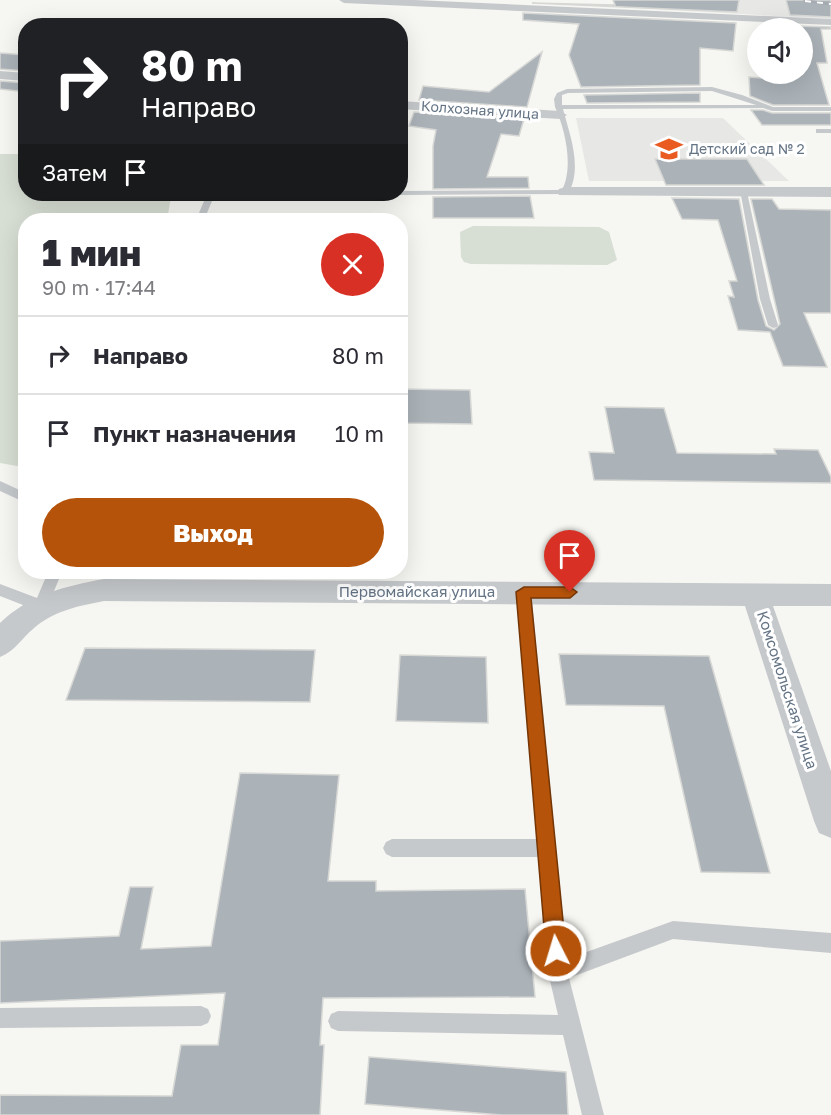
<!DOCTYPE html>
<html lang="ru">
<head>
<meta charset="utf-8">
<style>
	body { margin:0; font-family:"Golos Text",sans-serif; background:#f7f7f7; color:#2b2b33; height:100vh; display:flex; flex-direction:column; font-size:22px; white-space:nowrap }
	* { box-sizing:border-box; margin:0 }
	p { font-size:20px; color:#7c7c81 }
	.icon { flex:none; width:33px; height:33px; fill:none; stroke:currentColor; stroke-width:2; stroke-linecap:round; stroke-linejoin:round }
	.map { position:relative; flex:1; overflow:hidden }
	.drawer { position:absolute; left:18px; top:213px; width:390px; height:366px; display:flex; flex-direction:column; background:#fff; border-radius:24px; box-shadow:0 6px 24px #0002 }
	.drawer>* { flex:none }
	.top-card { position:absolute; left:18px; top:18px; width:390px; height:183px; border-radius:24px; box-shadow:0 6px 24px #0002; background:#202124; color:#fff; overflow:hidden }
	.fabs { position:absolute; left:747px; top:18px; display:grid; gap:12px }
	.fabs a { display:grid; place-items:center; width:66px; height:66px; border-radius:50%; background:#fff; box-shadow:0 6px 24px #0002; font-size:30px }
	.pin { position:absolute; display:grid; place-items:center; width:51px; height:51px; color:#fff; margin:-62px -26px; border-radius:50% 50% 50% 0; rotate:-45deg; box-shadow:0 0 6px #0007 }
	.pin .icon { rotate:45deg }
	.me { position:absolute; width:66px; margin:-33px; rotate:355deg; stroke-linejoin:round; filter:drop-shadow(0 0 4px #0008) }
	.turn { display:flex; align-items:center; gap:21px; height:126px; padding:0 24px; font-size:27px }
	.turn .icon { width:78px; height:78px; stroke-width:2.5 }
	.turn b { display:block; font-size:42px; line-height:51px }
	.then { display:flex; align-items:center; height:57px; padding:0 24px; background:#0003; gap:12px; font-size:22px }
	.round { display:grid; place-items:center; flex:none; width:63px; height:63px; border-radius:32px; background:#f7f7f7 }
	.summary { display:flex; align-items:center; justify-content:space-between; height:102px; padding:0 24px }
	h1 { font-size:36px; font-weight:800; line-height:45px }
	.primary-button { display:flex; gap:12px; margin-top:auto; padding:12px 24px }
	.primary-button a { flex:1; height:69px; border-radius:36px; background:#b45309; color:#fff; font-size:24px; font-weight:800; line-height:69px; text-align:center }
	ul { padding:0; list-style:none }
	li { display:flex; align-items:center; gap:18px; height:78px; padding:0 24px; border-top:2px solid #e1e1e2 }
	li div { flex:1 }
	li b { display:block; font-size:22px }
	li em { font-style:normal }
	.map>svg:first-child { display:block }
</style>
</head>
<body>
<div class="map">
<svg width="831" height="1115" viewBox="0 0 831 1115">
	<rect width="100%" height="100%" fill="#f6f6f2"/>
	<g fill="#e7e8e6">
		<path d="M 635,0 L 831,0 L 831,19 L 633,8 Z"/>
		<path d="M 576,118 L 723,118 L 789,181 L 589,181 Z"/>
	</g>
	<g fill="#d7ded3">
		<path d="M 0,154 L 25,154 L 26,194 L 170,194 L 171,197 L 167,220 L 26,220 L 26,466 L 23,467 L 0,463 Z"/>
		<path d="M 473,226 L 599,227 L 609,232 L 617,260 L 607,265 L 471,264 L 464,262 L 461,257 L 460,232 Z"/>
	</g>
	<g fill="#abb3b9" stroke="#d7d8d5" stroke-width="1.5">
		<path d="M 613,0 L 739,0 L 737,12 L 532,3 L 615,5 Z"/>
		<path d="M 786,0 L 831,0 L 831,17 L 790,15 Z"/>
		<path d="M 523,13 L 736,23 L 733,51 L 700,48 L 700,85 L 581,87 L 569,55 L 579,24 L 523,20 Z"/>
		<path d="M 794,26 L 831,27 L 831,29 L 821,29 L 827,63 L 817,63 L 829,105 L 773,105 L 750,96 L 749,77 L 784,80 L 783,74 L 802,74 L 802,28 L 795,28 Z"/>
		<path d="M 542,52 L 527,107 L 419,100 L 423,86 L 489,92 Z"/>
		<path d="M 0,53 L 26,55 L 26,71 L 0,69 Z"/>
		<path d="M 0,81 L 26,83 L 26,86 L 18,91 L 0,89 Z"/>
		<path d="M 700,93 L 700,102 L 587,103 L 584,95 Z"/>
		<path d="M 763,110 L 772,113 L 831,113 L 831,125 L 762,125 L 751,110 Z"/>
		<path d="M 414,112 L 524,119 L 519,136 L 501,134 L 487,177 L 528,177 L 529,188 L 433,189 L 433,146 L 436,130 L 409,126 Z"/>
		<path d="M 655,159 L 747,159 L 764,185 L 666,185 Z"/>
		<path d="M 530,196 L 534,218 L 433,218 L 433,197 Z"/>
		<path d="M 672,198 L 739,199 L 758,300 L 766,326 L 774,330 L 780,324 L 751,199 L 772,199 L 779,209 L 831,210 L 831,313 L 804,313 L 827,367 L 783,366 L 770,332 L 738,330 L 728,296 L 734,297 L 729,281 L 737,281 L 718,220 L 682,219 Z"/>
		<path d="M 400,389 L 470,390 L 472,424 L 400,423 Z"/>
		<path d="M 605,407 L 664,408 L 677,453 L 776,454 L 774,449 L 818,450 L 831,477 L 831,483 L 594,480 L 589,452 L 614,453 Z"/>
		<path d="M 85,648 L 315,650 L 310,702 L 66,700 Z"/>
		<path d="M 559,654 L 709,656 L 770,873 L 701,872 L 664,706 L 566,705 Z"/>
		<path d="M 400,655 L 486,657 L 488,723 L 396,721 Z"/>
		<path d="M 240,773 L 339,775 L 328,881 L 376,881 L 376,891 L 525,889 L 535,997 L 323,998 L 320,1045 L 324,1045 L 320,1115 L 0,1115 L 0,1095 L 172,1096 L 181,1045 L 218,1045 L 225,993 L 0,1003 L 0,941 L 119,936 L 130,887 L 153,887 L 141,949 L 211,946 Z"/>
		<path d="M 369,1057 L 566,1072 L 568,1115 L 502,1115 L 365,1104 Z"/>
	</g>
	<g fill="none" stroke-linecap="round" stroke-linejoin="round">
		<g fill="#c6c9cc" fill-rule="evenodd">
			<path d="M 712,87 L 742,95 L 773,107 L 831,107 L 831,111 L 772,111 L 763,108 L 563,109 C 570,136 583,168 568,194 L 400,195 L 396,194 L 400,194 L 400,191 L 562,190 C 574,167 565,129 555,107 L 554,99 L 557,93 L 567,89 ZM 712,91 L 756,105 L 562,105 L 562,95 L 568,93 Z"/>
			<path d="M 819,129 L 831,129 L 831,133 L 816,133 L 816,129 Z"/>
			<path d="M 26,144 L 26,149 L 19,147 Z"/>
			<path d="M 740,190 L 747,192 L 770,299 L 778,325 L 777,327 L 773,328 L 768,325 L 760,299 Z"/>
			<path d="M 207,194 L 215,194 L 204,220 L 196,220 Z"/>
			<path d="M 0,481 L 26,493 L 26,503 L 0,491 Z"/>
			<path d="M 48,572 L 62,572 L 46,610 L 41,612 L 0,596 L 0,584 L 37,598 Z"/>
			<path d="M 524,586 L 529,588 L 531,592 L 567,959 L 673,921 L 831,933 L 831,953 L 673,939 L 569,978 L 604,1115 L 582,1115 L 563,1035 L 338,1031 L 331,1028 L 328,1021 L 331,1014 L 338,1011 L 558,1015 L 548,972 L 539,857 L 392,857 L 386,854 L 383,848 L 386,842 L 392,839 L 537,839 L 517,592 L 519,588 Z"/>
			<path d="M 201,1006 L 208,1009 L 211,1016 L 208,1023 L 201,1026 L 0,1028 L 0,1008 Z"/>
		</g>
		<g fill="#c6c9cc" fill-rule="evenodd">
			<path d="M 339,0 L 415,0 L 831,19 L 831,25 L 344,3 Z"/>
			<path d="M 0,71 L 26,73 L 26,81 L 0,79 Z"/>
			<path d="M 400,101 L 560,111 L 567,115 L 560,119 L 400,109 Z"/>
			<path d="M 565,187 L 831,187 L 831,197 L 559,195 L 557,192 L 559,189 Z"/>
			<path d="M 104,579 L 831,584 L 831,606 L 773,606 L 831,771 L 831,838 L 819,833 L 814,821 L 745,606 L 104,601 C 78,606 53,611 33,629 C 21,639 15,651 0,657 L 0,623 C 29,595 65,586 104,579 Z"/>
		</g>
		<defs>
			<path id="rail" d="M 805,1 L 831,4"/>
		</defs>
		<use href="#rail" stroke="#a5abb1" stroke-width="3"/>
		<use href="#rail" stroke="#fff" stroke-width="2" stroke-dasharray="6" stroke-linecap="butt"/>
	</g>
	<path fill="#b45309" stroke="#753606" stroke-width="1.5" d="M 524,587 L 570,587 L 577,592 L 570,598 L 531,598 L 566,951 L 563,958 L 556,961 L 549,958 L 546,951 L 516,592 Z"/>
	<defs>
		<symbol id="school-bare" viewBox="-9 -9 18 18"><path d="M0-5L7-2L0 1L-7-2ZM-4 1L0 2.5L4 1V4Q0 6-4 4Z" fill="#e95b20" stroke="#fff" stroke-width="2.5" paint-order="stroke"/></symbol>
	</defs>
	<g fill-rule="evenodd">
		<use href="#school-bare" x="650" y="130" width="38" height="38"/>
	</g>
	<g text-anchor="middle" stroke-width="6" stroke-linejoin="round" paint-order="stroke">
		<g font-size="14" fill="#647485" stroke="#fff">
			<text transform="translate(480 110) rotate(4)" y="5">Колхозная улица</text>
		</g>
		<g font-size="14" fill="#647485" stroke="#fff" text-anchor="start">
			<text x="689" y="154">Детский сад № 2</text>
		</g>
		<g font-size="15" fill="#647485" stroke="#fff">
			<text x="417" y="597">Первомайская улица</text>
			<text transform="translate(787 690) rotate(72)" y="5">Комсомольская улица</text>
		</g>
	</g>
</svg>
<div class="fabs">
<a><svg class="icon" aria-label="sound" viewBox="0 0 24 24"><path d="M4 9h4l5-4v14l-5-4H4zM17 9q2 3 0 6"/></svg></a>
</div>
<div class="pin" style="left:570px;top:592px;background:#d93025"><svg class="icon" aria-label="arrive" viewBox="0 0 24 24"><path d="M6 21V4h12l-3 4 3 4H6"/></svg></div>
<svg class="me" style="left:556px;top:951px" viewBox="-20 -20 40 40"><circle r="17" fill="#b45309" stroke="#fff" stroke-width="3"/><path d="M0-11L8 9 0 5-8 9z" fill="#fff"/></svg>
<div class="top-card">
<div class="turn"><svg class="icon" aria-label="right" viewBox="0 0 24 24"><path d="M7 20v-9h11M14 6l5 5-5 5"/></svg><div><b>80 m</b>Направо</div></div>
<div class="then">Затем<svg class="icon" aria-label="arrive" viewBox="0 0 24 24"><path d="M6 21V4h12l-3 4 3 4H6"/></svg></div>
</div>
<section class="drawer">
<div class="summary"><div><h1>1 мин</h1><p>90 m · 17:44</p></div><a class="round" style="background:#d93025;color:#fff"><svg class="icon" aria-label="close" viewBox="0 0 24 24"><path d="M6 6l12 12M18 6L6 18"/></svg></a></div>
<ul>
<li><svg class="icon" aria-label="right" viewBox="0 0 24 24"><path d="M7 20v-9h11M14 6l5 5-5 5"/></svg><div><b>Направо</b></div><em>80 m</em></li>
<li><svg class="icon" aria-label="arrive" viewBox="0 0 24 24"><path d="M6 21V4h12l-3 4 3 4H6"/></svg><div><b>Пункт назначения</b></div><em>10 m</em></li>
</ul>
<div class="primary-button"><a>Выход</a></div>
</section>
</div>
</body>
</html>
